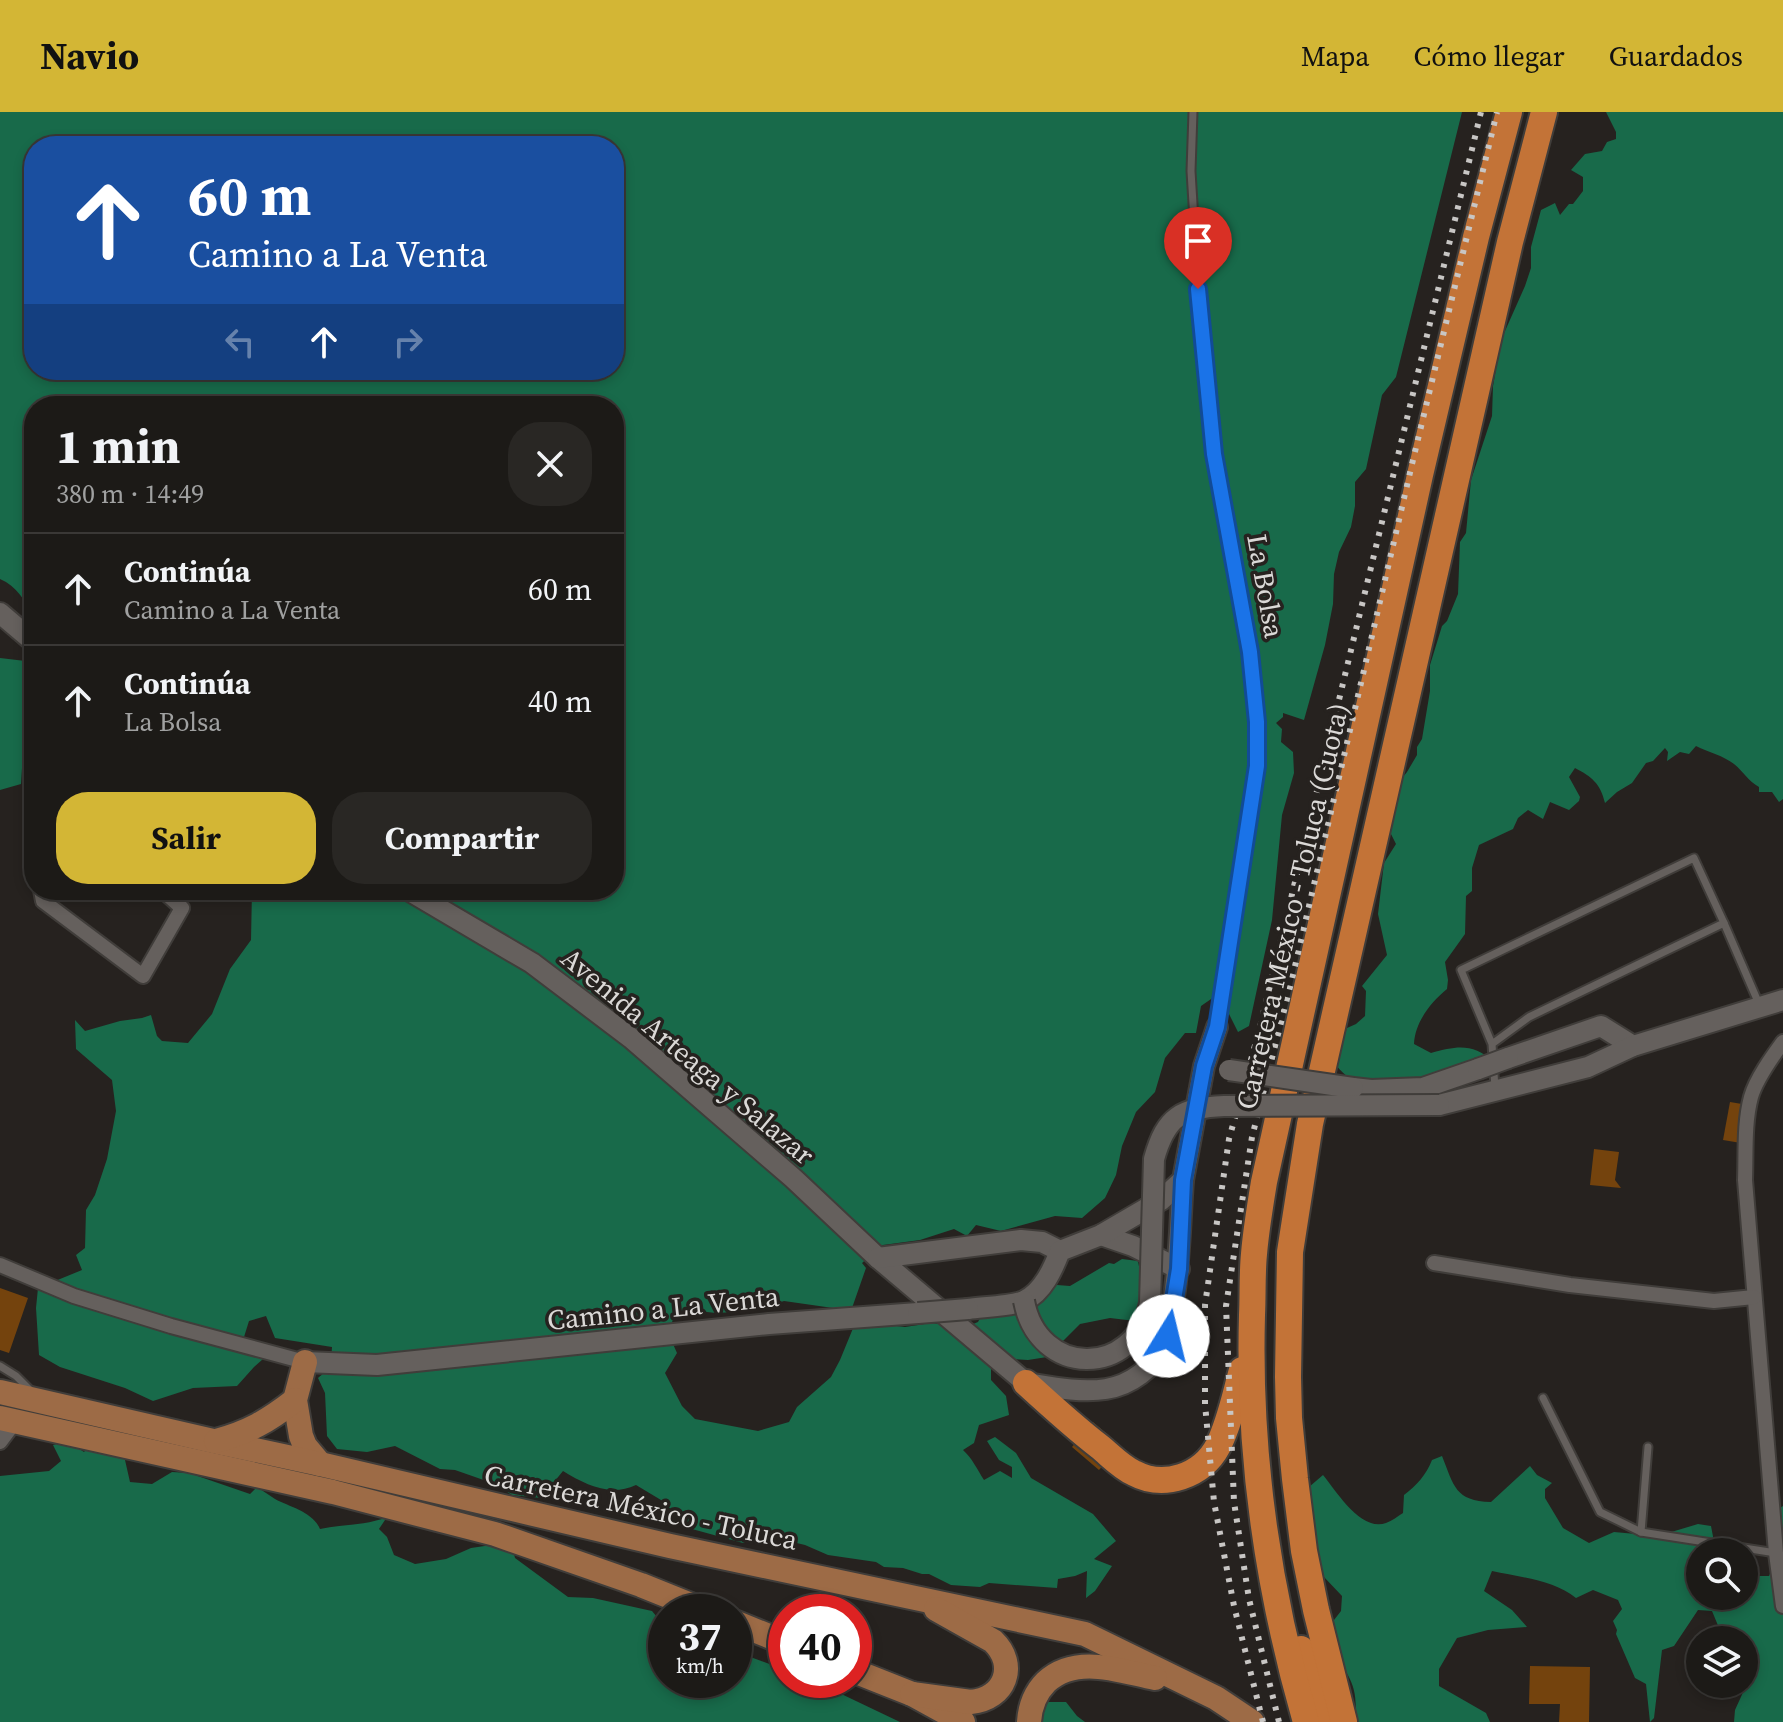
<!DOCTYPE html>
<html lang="es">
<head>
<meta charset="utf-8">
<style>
	body { margin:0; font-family:"Source Serif 4",serif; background:#292724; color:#f1f3f6; height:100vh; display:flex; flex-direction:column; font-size:30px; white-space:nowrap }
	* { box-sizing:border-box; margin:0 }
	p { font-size:26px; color:#a0a1a1 }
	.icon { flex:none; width:44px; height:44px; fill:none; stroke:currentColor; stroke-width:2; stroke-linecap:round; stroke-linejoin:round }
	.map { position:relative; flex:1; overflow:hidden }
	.panel { position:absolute; left:24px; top:284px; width:600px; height:504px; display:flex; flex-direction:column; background:#1c1a17; border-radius:32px; box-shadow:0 4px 12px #0003,0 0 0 2px #3a3836 }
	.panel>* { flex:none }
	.banner { position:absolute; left:24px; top:24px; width:600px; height:244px; border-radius:32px; box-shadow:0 4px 12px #0003,0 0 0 2px #3a3836; background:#1a4fa0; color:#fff; overflow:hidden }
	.buttons { position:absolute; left:1686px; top:1426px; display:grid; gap:16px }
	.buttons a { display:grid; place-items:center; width:72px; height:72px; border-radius:50%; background:#1c1a17; box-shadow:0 4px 12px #0003,0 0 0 2px #3a3836; font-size:40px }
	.speed { position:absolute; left:648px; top:1482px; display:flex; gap:16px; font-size:40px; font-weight:700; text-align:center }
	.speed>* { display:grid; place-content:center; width:104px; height:104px; border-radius:50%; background:#1c1a17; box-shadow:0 4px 12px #0003,0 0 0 2px #3a3836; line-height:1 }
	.speed small { font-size:20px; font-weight:400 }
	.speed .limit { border:12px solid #d22; background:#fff; color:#111 }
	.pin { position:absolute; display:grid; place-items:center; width:68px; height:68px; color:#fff; margin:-82px -34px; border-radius:50% 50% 50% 0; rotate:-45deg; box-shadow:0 0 8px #0007 }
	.pin .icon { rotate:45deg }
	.me { position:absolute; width:88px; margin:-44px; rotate:9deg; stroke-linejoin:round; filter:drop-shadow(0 0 6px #0008) }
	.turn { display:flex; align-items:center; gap:28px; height:168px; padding:0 32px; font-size:36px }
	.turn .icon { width:104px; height:104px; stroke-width:2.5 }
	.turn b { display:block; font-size:56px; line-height:68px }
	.lanes { display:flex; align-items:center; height:76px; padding:0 32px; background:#0003; justify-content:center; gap:40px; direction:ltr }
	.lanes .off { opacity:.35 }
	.round { display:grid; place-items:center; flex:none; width:84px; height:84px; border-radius:32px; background:#292724 }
	.headline { display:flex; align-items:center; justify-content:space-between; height:136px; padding:0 32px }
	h1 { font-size:48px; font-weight:700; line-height:60px }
	.action { display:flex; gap:16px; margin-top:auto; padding:16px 32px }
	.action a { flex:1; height:92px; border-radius:32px; background:#d3b635; color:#111; font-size:32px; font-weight:700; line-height:92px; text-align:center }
	.action a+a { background:#292724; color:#f1f3f6 }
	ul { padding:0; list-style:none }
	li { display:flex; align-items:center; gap:24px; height:112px; padding:0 32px; border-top:2px solid #3a3836 }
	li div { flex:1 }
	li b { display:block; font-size:30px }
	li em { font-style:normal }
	header { display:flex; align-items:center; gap:48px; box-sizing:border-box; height:112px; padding:0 40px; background:#d3b635; color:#111 }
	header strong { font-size:38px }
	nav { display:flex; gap:44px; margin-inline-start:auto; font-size:28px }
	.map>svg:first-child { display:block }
</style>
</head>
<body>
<header>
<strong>Navio</strong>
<nav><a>Mapa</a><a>Cómo llegar</a><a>Guardados</a></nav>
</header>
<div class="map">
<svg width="1783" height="1610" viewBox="0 0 1783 1610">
	<rect width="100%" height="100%" fill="#26221f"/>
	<g fill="#186a4a" fill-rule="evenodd">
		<path d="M 0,0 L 1462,0 L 1396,265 L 1382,283 L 1366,357 L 1355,370 L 1355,394 L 1351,415 L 1339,440 L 1334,462 L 1333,492 L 1325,533 L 1304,608 L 1283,601 L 1283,605 L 1276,611 L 1282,617 L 1281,630 L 1293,640 L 1294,661 L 1282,703 L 1272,808 L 1249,914 L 1238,920 L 1229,902 L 1214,885 L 1201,894 L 1196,921 L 1185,921 L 1165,946 L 1155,980 L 1136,1000 L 1122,1034 L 1116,1063 L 1105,1086 L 1082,1106 L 1055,1104 L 1001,1119 L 976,1113 L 967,1124 L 954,1117 L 920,1128 L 883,1133 L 862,1151 L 866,1156 L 852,1196 L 841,1205 L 833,1196 L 784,1189 L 752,1199 L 716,1201 L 689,1198 L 672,1209 L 680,1227 L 673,1232 L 677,1241 L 665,1261 L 682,1294 L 695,1307 L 758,1319 L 789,1310 L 797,1295 L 831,1265 L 840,1248 L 856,1209 L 905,1215 L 931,1211 L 966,1215 L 978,1210 L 989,1189 L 1006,1191 L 1049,1164 L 1057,1173 L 1070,1174 L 1109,1151 L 1114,1152 L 1122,1147 L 1138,1149 L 1142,1171 L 1148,1177 L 1135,1209 L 1110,1206 L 1080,1212 L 1047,1245 L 1028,1248 L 991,1246 L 991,1268 L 1006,1284 L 1009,1303 L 979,1313 L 974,1331 L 963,1338 C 972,1346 977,1357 984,1368 L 1000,1359 L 1012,1366 L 1012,1355 L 999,1348 L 987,1329 L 995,1325 L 1016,1341 L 1031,1366 L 1093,1402 L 1116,1429 L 1094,1447 L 1112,1454 L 1095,1479 L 1086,1486 L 1087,1459 L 1075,1464 L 1058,1467 L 1057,1476 L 989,1471 L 980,1475 L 951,1473 L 929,1462 L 922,1462 L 903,1456 L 884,1455 L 876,1450 L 828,1443 L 805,1433 L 768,1424 L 743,1431 L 692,1417 L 661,1388 L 636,1373 C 610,1385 586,1373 563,1359 L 541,1386 L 512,1383 L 495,1372 L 455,1358 L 440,1357 L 395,1334 L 367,1340 L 337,1337 L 327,1324 L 325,1281 L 318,1266 C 330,1257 331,1250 332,1235 L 275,1226 L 266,1204 L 249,1209 L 244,1225 L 263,1247 L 254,1255 L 237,1274 L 193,1276 L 153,1289 L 125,1276 L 60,1255 L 39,1243 L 36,1196 L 38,1176 L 82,1158 L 76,1143 L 85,1136 L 86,1098 L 95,1083 L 107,1047 L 116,999 L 112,968 L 76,937 L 75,908 L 85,919 L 120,909 L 142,906 L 151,903 L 157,924 L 162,929 L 188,931 L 212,902 L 230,857 L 251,828 L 252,778 L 614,778 L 614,294 L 34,294 L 34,505 C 25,489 17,474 0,467 ZM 34,34 L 614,34 L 614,258 L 34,258 Z"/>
		<path d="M 1606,0 L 1783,0 L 1783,687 L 1779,690 L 1772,680 L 1759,680 L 1759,675 C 1748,669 1744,660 1734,652 C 1724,644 1708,640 1696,634 L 1689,642 L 1680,640 L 1667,649 L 1668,640 L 1665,636 L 1653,649 L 1646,651 L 1632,671 L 1617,680 L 1605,691 C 1600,671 1592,665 1575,656 L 1569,665 L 1580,685 L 1579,689 L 1569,698 L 1550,690 L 1543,707 L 1528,698 L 1518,706 L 1513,717 L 1479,733 L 1472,756 L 1472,779 L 1466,784 L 1465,822 L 1445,850 L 1448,868 L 1447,877 C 1431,890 1415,910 1414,932 L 1431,941 C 1457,934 1473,931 1494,950 L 1429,975 L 1359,976 C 1350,966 1342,961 1334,951 L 1347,916 L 1356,912 L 1365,904 L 1366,879 L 1362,874 L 1387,843 L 1378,802 L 1384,751 L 1396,732 L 1389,718 L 1393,677 L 1407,660 L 1417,643 L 1417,635 L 1422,627 L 1430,579 L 1430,553 L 1442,514 L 1447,509 L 1458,482 L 1460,430 L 1466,421 L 1471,368 L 1492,304 L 1493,274 L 1501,228 L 1525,174 L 1531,156 L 1531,135 L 1541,98 L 1555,91 L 1560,103 L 1569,92 L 1573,92 L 1583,79 L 1583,65 L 1571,58 L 1585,42 L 1602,39 L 1607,30 L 1616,27 L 1616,20 Z"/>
		<path d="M 0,546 L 34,550 L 34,629 L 22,656 L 21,672 L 0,678 Z"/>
		<path d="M 95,1328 L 136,1338 L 125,1348 L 130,1370 L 152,1372 L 172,1360 L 189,1361 L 250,1382 L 257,1375 C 263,1379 269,1383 275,1387 C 290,1395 313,1400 320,1417 C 343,1412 365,1414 387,1405 L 379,1417 L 387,1425 L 394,1443 L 415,1452 L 446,1447 L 471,1436 L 511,1430 L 515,1446 L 568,1485 L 593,1486 L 652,1499 L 666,1516 L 666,1568 L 734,1568 L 734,1539 L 786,1558 L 786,1568 L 812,1568 L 900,1610 L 0,1610 L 0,1364 L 49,1359 L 61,1349 L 53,1333 L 67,1329 L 84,1340 Z"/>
		<path d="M 1442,1344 C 1454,1374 1455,1389 1491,1390 L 1530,1354 L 1537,1363 L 1552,1371 L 1545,1377 L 1545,1386 L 1563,1416 L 1589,1431 L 1614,1420 L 1658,1424 L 1698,1412 L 1711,1414 L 1716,1440 L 1700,1440 L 1700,1484 L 1744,1484 L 1744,1461 L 1755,1464 L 1769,1464 L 1781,1434 L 1777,1398 L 1783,1394 L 1783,1610 L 1734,1610 L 1735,1598 L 1745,1576 L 1743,1572 L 1744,1528 L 1724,1528 L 1712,1499 L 1698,1498 L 1674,1534 L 1662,1538 L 1654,1606 L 1650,1610 L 1646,1572 L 1635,1566 L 1616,1522 L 1617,1518 L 1613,1509 L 1622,1497 L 1618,1488 L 1593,1478 L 1576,1486 C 1554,1468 1520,1465 1492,1459 L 1484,1479 L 1512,1498 L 1527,1515 L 1488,1518 L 1457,1526 L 1439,1557 L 1439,1574 L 1486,1601 L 1490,1610 L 1355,1610 C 1359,1570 1348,1563 1326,1532 L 1327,1517 L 1341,1499 L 1342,1484 L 1306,1446 L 1302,1381 L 1323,1363 C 1337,1380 1361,1420 1386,1411 C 1392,1409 1398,1404 1403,1401 L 1404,1383 C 1417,1373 1426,1363 1432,1348 Z"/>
		<path d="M 1040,1590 L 1066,1590 L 1077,1604 L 1085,1610 L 1033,1610 Z"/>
	</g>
	<g fill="#74430d">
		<path d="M 1730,990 L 1748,993 L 1741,1031 L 1723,1028 Z"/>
		<path d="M 1594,1037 L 1619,1040 L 1615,1068 L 1621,1076 L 1590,1073 Z"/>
		<path d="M 0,1176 L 28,1186 L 9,1241 L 0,1238 Z"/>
		<path d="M 1093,1310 L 1120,1333 L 1099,1358 L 1072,1335 Z"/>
		<path d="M 1530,1554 L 1590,1555 L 1589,1610 L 1559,1610 L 1560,1592 L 1529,1592 Z"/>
	</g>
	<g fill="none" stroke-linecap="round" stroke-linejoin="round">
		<defs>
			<g id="lane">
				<path d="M 1193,0 L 1191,59 L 1200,206 L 1214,342 L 1250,540 L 1257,610 L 1257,654 L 1217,913"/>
				<path d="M 1724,811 L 1759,892"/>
				<path d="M 1492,932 L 1529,905 L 1724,811 L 1694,746 L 1461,858 L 1492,932 L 1495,976"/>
				<path d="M 0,1254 L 16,1264 L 32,1280"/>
				<path d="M 1543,1286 L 1600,1400 L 1641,1420 L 1776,1441"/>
				<path d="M 1641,1420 L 1648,1335"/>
			</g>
			<g id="street">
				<path d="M 41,778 L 43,789 L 143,864 L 182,796 L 162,778"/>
				<path d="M 1783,930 C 1772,945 1756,967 1751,985 C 1744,1011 1746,1041 1745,1068 L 1776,1441 L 1783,1494"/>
				<path d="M 1434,1151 L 1570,1173 L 1714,1189 L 1754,1185"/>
				<path d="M 0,1153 L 74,1184 L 171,1214 L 305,1250"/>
				<path d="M 0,1330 L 15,1310"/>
			</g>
			<g id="secondary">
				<path d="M 0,501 L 34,530"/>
				<path d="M 408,778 L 532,851 L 631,926 L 793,1066 L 878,1146 L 1026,1271 C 1051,1275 1081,1281 1106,1277 C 1131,1273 1153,1256 1164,1234 C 1170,1221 1171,1206 1173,1191 C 1180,1150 1180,1109 1183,1068"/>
				<path d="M 1508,946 L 1601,914 L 1633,934"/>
				<path d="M 1353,976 L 1371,978 L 1423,976 L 1478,957"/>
				<path d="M 1439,993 L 1588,955 L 1633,934 L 1783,888"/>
				<path d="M 1101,1123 L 1133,1134 L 1179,1157"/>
				<path d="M 878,1146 L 1021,1128 L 1042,1130 L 1060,1139"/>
				<path d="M 968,1197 C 982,1195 1012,1194 1024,1189 C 1043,1180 1053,1157 1060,1139 L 1101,1123 L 1161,1088 L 1183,1068 L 1204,954 L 1217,915"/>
				<path d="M 305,1250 L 377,1253 L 769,1212 L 918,1201"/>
			</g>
			<g id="primary">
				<path d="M 305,1250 L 295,1288 L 301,1324 L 305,1334 L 320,1352"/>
				<path d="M 0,1280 L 213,1329 L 320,1352 L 670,1434 L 1085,1522 L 1216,1586 L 1252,1610"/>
				<path d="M 0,1306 L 333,1380 L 495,1422 L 641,1473 L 708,1500"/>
				<path d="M 216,1329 C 249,1320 268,1309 295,1288"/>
				<path d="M 734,1510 L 786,1531"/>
				<path d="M 854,1559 L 912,1582 L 963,1610"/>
				<path d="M 912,1582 L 971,1590 C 1005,1587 1018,1553 993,1529 L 936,1497"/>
				<path d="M 1029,1610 C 1030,1595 1035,1581 1046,1570 C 1076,1542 1120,1559 1155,1566"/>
			</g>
			<g id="highway">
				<path d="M 1026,1271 C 1050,1293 1074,1315 1100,1335 C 1111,1344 1121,1355 1134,1361 C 1164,1377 1202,1364 1218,1334 C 1230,1310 1235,1283 1242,1258"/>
				<path d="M 1301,1537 L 1328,1610"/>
				<path d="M 1306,1610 C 1267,1475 1248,1343 1252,1203 C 1253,1183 1252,1162 1254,1142 C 1256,1118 1260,1094 1264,1070 L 1420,363 L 1476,125 L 1509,0"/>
				<path d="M 1344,1610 L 1316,1498 L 1304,1439 L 1295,1367 L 1289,1306 L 1288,1265 L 1290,1140 L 1310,1012 L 1510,130 L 1544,0"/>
			</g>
		</defs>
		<use href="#lane" stroke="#403d3a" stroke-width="11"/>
		<use href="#street" stroke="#403d3a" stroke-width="18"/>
		<use href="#secondary" stroke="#403d3a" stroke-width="24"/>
		<use href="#primary" stroke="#403d3a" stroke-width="28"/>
		<use href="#highway" stroke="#403d3a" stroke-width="30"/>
		<use href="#lane" stroke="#65605d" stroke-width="7"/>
		<use href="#street" stroke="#65605d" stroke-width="14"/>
		<use href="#secondary" stroke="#65605d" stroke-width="20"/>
		<use href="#primary" stroke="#9d6b46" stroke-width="24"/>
		<use href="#highway" stroke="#c37337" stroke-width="26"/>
		<g stroke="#c8c6c4" stroke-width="6" stroke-dasharray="4 8" stroke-linecap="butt">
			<path d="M 1263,1610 L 1234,1494 L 1214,1390 L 1205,1292 L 1205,1193 L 1229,1027 L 1259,919 L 1481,0"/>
			<path d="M 1279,1610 L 1249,1487 L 1234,1390 L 1226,1194 L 1252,1025 L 1292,867 L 1412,352 L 1497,0"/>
		</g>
		<defs>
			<g id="secondary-bridge">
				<path d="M 1478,957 L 1508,946"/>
				<path d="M 1229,958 L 1353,976"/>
				<path d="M 1024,1189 C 1038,1265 1134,1267 1150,1191 L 1154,1047 C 1166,1004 1181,996 1224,994 L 1439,993"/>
				<path d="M 918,1201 L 968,1197"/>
			</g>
		</defs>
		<use href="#secondary-bridge" stroke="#403d3a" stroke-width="24" stroke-linecap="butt"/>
		<use href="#secondary-bridge" stroke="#65605d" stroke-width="20"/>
	</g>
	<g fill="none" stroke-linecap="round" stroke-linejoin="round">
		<defs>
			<path id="route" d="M 1168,1224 L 1179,1157 L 1183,1068 L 1204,954 L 1217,915 L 1257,654 L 1257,610 L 1250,540 L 1214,342 L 1198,177"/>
		</defs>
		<use href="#route" stroke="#114b97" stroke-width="20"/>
		<use href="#route" stroke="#1a73e8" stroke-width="14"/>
	</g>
	<g text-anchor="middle" stroke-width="7" stroke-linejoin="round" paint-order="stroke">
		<g font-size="28" fill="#dbd9d7" stroke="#26221f">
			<text transform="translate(1266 474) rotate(80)" y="10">La Bolsa</text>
			<text transform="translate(1292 794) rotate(-77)" y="10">Carretera México - Toluca (Cuota)</text>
			<text transform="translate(688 944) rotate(40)" y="10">Avenida Arteaga y Salazar</text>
			<text transform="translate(663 1196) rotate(-6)" y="10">Camino a La Venta</text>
			<text transform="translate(641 1395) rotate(12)" y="10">Carretera México - Toluca</text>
		</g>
	</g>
</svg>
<div class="buttons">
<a><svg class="icon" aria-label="search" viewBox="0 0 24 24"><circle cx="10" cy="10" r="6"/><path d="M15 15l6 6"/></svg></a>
<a><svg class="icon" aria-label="layers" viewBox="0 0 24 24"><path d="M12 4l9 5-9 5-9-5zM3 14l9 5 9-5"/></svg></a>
</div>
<div class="speed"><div>37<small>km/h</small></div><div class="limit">40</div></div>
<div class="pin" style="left:1198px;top:177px;background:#d93025"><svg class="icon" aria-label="arrive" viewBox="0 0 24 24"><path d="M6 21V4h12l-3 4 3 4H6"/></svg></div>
<svg class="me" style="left:1168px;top:1224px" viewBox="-20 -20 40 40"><circle r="19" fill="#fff"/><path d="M0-13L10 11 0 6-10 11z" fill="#1a73e8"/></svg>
<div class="banner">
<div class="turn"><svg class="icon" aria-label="ahead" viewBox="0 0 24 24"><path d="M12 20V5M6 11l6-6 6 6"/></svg><div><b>60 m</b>Camino a La Venta</div></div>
<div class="lanes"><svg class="icon off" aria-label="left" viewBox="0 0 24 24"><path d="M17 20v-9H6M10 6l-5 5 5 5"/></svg><svg class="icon" aria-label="ahead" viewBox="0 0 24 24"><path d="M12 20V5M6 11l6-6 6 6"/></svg><svg class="icon off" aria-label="right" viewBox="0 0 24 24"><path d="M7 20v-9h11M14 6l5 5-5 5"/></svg></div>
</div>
<section class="panel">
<div class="headline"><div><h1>1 min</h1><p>380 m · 14:49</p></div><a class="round"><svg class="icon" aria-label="close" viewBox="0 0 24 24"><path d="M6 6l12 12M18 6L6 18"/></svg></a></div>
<ul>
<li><svg class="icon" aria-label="ahead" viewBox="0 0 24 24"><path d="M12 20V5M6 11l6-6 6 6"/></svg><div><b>Continúa</b><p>Camino a La Venta</p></div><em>60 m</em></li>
<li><svg class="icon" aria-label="ahead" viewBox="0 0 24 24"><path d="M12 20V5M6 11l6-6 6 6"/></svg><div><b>Continúa</b><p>La Bolsa</p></div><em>40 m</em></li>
</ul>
<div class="action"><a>Salir</a><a>Compartir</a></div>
</section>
</div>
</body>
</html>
